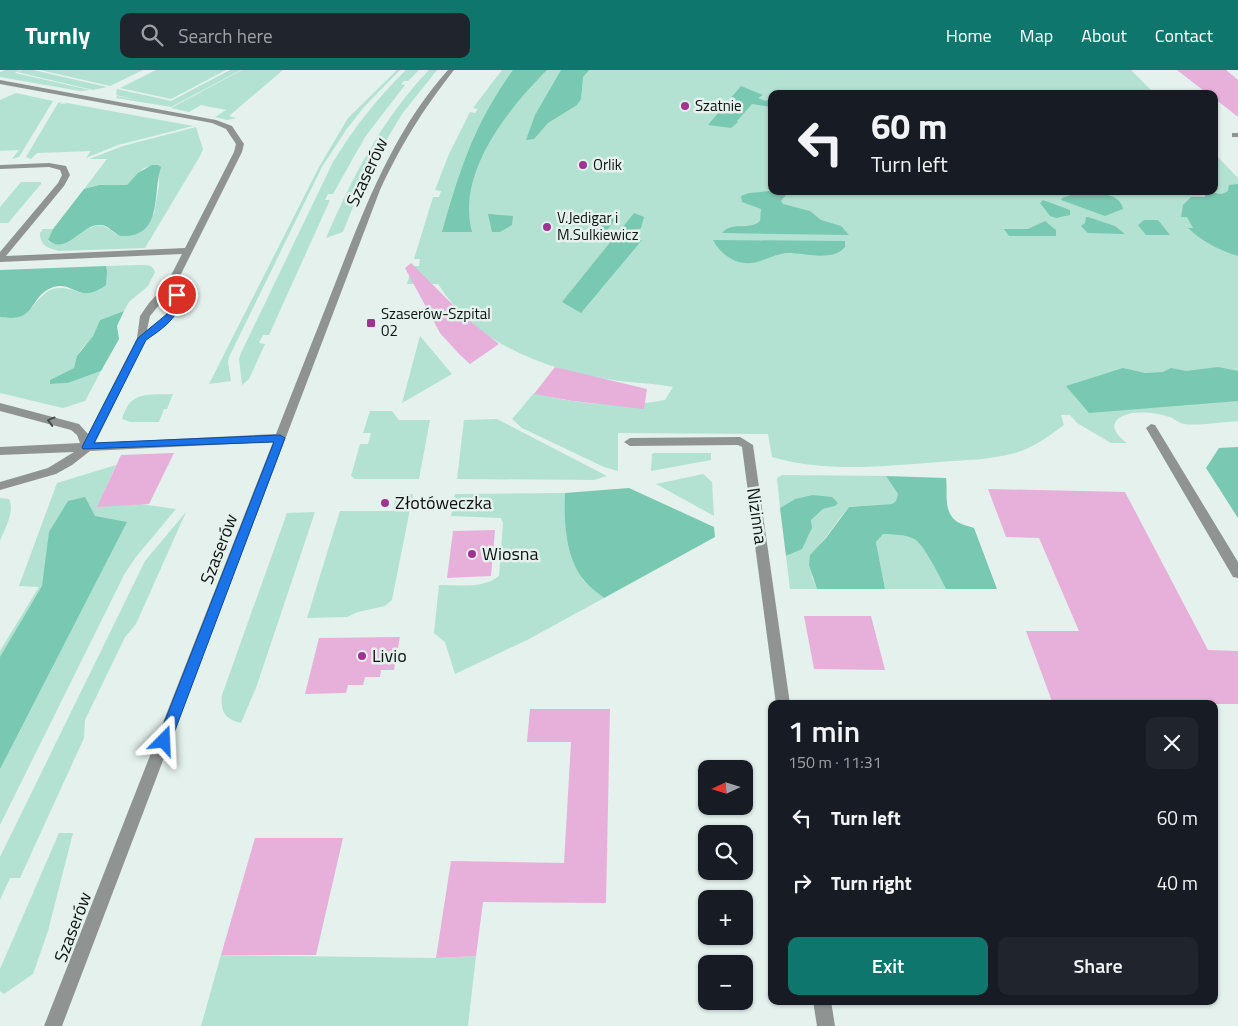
<!DOCTYPE html>
<html lang="en">
<head>
<meta charset="utf-8">
<style>
	body { margin:0; font-family:"Titillium Web",sans-serif; background:#20242c; color:#f1f3f6; height:100vh; display:flex; flex-direction:column; font-size:19px; white-space:nowrap }
	* { box-sizing:border-box; margin:0 }
	p { font-size:16px; color:#9ea1a6 }
	.icon { flex:none; width:28px; height:28px; fill:none; stroke:currentColor; stroke-width:2; stroke-linecap:round; stroke-linejoin:round }
	.map { position:relative; flex:1; overflow:hidden }
	.drawer { position:absolute; left:768px; top:630px; width:450px; height:305px; display:flex; flex-direction:column; background:#171b24; border-radius:10px; box-shadow:0 1px 4px #0004 }
	.drawer>* { flex:none }
	.guide { position:absolute; left:768px; top:20px; width:450px; height:105px; border-radius:10px; box-shadow:0 1px 4px #0004; background:#171b24; color:#f1f3f6; overflow:hidden }
	.needle { width:32px; rotate:266deg }
	.controls { position:absolute; left:698px; top:690px; display:grid; gap:10px }
	.controls a { display:grid; place-items:center; width:55px; height:55px; border-radius:10px; background:#171b24; box-shadow:0 1px 4px #0004; font-size:25px }
	.pin { position:absolute; display:grid; place-items:center; width:42px; height:42px; color:#fff; margin:-21px; border:2px solid #fff; border-radius:50%; box-shadow:0 1px 5px #0007 }
	.me { position:absolute; width:55px; margin:-28px; rotate:21deg; stroke-linejoin:round; filter:drop-shadow(0 0 4px #0008) }
	.turn { display:flex; align-items:center; gap:18px; height:105px; padding:0 20px; font-size:22px }
	.turn .icon { width:65px; height:65px; stroke-width:2.5 }
	.turn b { display:block; font-size:35px; line-height:42px }
	.round { display:grid; place-items:center; flex:none; width:52px; height:52px; border-radius:10px; background:#20242c }
	.overview { display:flex; align-items:center; justify-content:space-between; height:85px; padding:0 20px }
	h1 { font-size:30px; font-weight:600; line-height:38px }
	.button { display:flex; gap:10px; margin-top:auto; padding:10px 20px }
	.button a { flex:1; height:58px; border-radius:10px; background:#0f766e; color:#fff; font-size:20px; font-weight:600; line-height:58px; text-align:center }
	.button a+a { background:#20242c; color:#f1f3f6 }
	ul { padding:0; list-style:none }
	li { display:flex; align-items:center; gap:15px; height:65px; padding:0 20px }
	li div { flex:1 }
	li b { display:block; font-size:19px }
	li em { font-style:normal }
	header { display:flex; align-items:center; gap:30px; box-sizing:border-box; height:70px; padding:0 25px; background:#0f766e; color:#fff }
	header strong { font-size:24px }
	nav { display:flex; gap:28px; margin-inline-start:auto; font-size:18px }
	.search { width:350px; height:45px; background:#20242c; display:flex; align-items:center; gap:12px; box-sizing:border-box; padding:0 18px; border-radius:10px; color:#9ea1a6; font-size:19px }
	.map>svg:first-child { display:block }
</style>
</head>
<body>
<header>
<strong>Turnly</strong>
<div class="search"><svg class="icon" aria-label="search" viewBox="0 0 24 24"><circle cx="10" cy="10" r="6"/><path d="M15 15l6 6"/></svg>Search here</div>
<nav><a>Home</a><a>Map</a><a>About</a><a>Contact</a></nav>
</header>
<div class="map">
<svg width="1238" height="956" viewBox="0 0 1238 956">
	<rect width="100%" height="100%" fill="#e4f1ed"/>
	<g fill="#b3e2d3">
		<path d="M 6,0 L 20,0 L 15,3 L 90,20 L 80,21 L 0,7 L 0,2 Z"/>
		<path d="M 22,0 L 33,0 L 107,17 L 93,20 L 17,2 Z"/>
		<path d="M 40,0 L 143,0 L 110,16 Z"/>
		<path d="M 156,0 L 226,0 L 171,29 L 120,18 Z"/>
		<path d="M 230,0 L 241,0 L 171,37 L 116,28 L 117,26 L 141,31 L 116,25 L 117,19 L 171,31 Z"/>
		<path d="M 242,0 L 283,0 L 229,46 L 236,48 L 227,50 L 215,47 L 226,40 L 201,35 L 189,42 L 171,38 Z"/>
		<path d="M 397,0 L 400,0 L 364,37 L 346,60 L 322,97 L 229,287 L 228,292 L 231,311 L 209,314 L 319,97 L 348,48 Z"/>
		<path d="M 406,0 L 419,0 L 408,11 L 404,11 L 401,14 L 405,15 L 365,67 L 333,124 L 328,124 L 325,130 L 330,130 L 269,265 L 263,265 L 259,273 L 265,274 L 249,309 L 242,315 L 239,289 L 241,283 L 333,92 C 354,58 377,28 406,0 Z"/>
		<path d="M 429,0 L 437,0 L 402,44 L 379,82 L 361,117 L 343,162 L 326,168 C 353,106 382,49 429,0 Z"/>
		<path d="M 502,0 L 1131,0 L 1155,24 L 771,24 L 771,121 L 1214,121 L 1214,83 L 1238,108 L 1238,351 C 1222,352 1199,356 1184,354 C 1179,353 1175,349 1170,347 C 1158,343 1137,340 1125,345 C 1106,353 1116,365 1127,373 L 1111,373 L 1077,353 L 1070,345 L 1061,345 L 1064,355 C 1049,366 1033,378 1015,383 C 990,390 964,390 939,392 C 886,396 824,403 772,387 L 768,364 L 618,363 L 618,401 L 604,397 L 522,358 L 512,349 L 534,323 C 576,334 622,339 665,330 L 673,317 C 654,313 632,313 613,310 C 546,300 475,274 438,214 L 407,214 L 412,196 L 419,196 L 420,189 L 414,189 L 433,127 L 439,127 L 441,121 L 435,120 L 449,84 L 470,42 L 475,43 L 478,39 L 473,38 Z"/>
		<path d="M 16,23 L 53,31 L 19,87 L 12,89 L 19,80 L 0,81 L 0,30 Z"/>
		<path d="M 62,32 L 60,34 L 67,33 L 193,56 L 118,75 L 86,88 L 91,81 L 37,83 L 31,89 L 26,87 L 58,33 Z"/>
		<path d="M 196,57 L 203,79 L 200,86 L 145,178 L 59,181 C 48,178 40,176 40,163 L 43,159 L 53,159 L 48,170 L 49,172 C 80,180 88,138 116,164 L 154,144 L 159,115 L 158,95 L 144,98 L 127,115 L 99,115 L 84,119 L 107,89 L 89,89 L 123,76 Z"/>
		<path d="M 21,112 L 41,112 L 41,114 L 8,153 L 0,153 L 0,137 Z"/>
		<path d="M 138,195 C 145,195 153,194 155,202 L 148,216 L 129,232 L 124,241 L 100,250 L 93,266 L 80,281 L 74,298 L 51,314 L 68,313 L 101,301 L 85,331 L 63,338 L 0,323 L 0,247 C 45,255 30,202 81,223 L 107,201 L 106,196 Z"/>
		<path d="M 420,266 L 452,304 L 402,333 Z"/>
		<path d="M 173,324 L 167,339 L 164,339 L 159,352 L 130,352 L 122,349 C 130,320 149,325 173,324 Z"/>
		<path d="M 370,341 L 392,341 L 399,350 L 430,350 L 419,409 L 355,409 L 351,406 L 360,374 L 368,374 L 371,363 L 363,363 Z"/>
		<path d="M 497,349 L 607,406 L 594,410 L 457,409 L 464,350 Z"/>
		<path d="M 654,383 L 711,383 L 711,390 L 651,401 L 652,384 Z"/>
		<path d="M 116,395 L 98,436 L 140,434 L 176,439 L 135,488 L 124,505 L 0,755 L 0,581 L 39,517 L 19,516 L 57,413 Z"/>
		<path d="M 703,404 L 712,412 L 714,446 L 656,414 Z"/>
		<path d="M 782,405 L 886,406 L 898,424 L 896,431 L 892,434 L 849,437 C 835,453 825,471 810,485 L 812,507 L 817,519 L 790,519 L 786,486 C 801,481 813,466 811,450 L 823,439 L 835,436 L 795,429 L 780,438 L 777,408 Z"/>
		<path d="M 565,423 L 566,463 L 583,510 L 604,528 L 529,569 L 455,604 L 445,572 L 434,563 L 439,515 C 460,515 482,519 499,506 L 503,453 L 501,448 L 451,446 L 455,424 Z"/>
		<path d="M 413,424 L 392,530 L 385,536 L 358,542 L 347,547 L 307,548 L 340,441 L 393,441 L 396,425 Z"/>
		<path d="M 0,428 L 9,429 C 15,442 5,458 0,471 Z"/>
		<path d="M 186,442 L 136,554 L 125,567 L 85,650 L 84,668 L 20,808 L 10,808 L 0,830 L 0,787 L 145,491 Z"/>
		<path d="M 315,442 L 257,615 L 241,653 C 225,649 220,642 222,625 L 287,443 Z"/>
		<path d="M 882,464 C 893,465 905,464 914,469 C 923,473 941,509 946,519 L 885,519 L 876,472 Z"/>
		<path d="M 59,763 L 73,763 L 48,861 L 33,904 L 4,924 L 0,921 L 0,899 Z"/>
		<path d="M 221,885 L 436,888 L 476,886 L 468,956 L 201,956 Z"/>
	</g>
	<g fill="#79c8b1">
		<path d="M 513,0 L 547,0 C 508,39 456,103 472,162 L 442,162 C 460,99 474,54 513,0 Z"/>
		<path d="M 561,0 L 589,0 L 583,7 L 581,29 L 577,35 L 548,53 L 534,69 L 526,70 L 535,45 Z"/>
		<path d="M 741,16 L 763,25 L 758,28 L 766,31 L 771,28 L 771,37 L 752,34 L 737,51 L 738,52 L 731,58 L 708,55 Z"/>
		<path d="M 152,95 L 158,95 L 161,97 C 152,123 164,168 121,166 C 113,163 109,155 100,155 C 83,153 66,186 48,170 L 53,159 L 84,119 L 99,115 L 127,115 L 138,103 Z"/>
		<path d="M 1238,114 L 1238,186 C 1219,180 1203,172 1188,158 L 1193,158 L 1187,147 L 1181,147 L 1183,135 L 1191,127 L 1205,127 L 1205,124 L 1200,121 L 1222,124 L 1228,121 L 1229,115 Z"/>
		<path d="M 771,121 L 785,123 L 786,125 L 781,131 L 783,134 L 810,141 L 821,150 L 841,156 L 849,165 L 722,163 C 731,151 749,161 760,151 L 761,139 L 742,132 L 741,126 L 749,123 Z"/>
		<path d="M 1074,124 C 1088,123 1120,120 1123,139 L 1105,146 L 1061,130 L 1062,128 Z"/>
		<path d="M 1043,130 L 1070,140 L 1070,145 L 1056,148 L 1050,146 L 1040,133 Z"/>
		<path d="M 595,142 L 618,146 L 605,163 L 590,162 L 591,153 L 590,147 Z"/>
		<path d="M 634,143 L 644,147 L 641,158 L 632,163 L 618,163 Z"/>
		<path d="M 488,144 L 513,146 L 512,155 L 500,162 L 492,162 Z"/>
		<path d="M 1088,147 L 1115,156 L 1125,164 L 1088,163 L 1081,156 L 1085,153 L 1086,147 Z"/>
		<path d="M 1144,150 L 1158,150 L 1170,165 L 1146,165 L 1138,155 Z"/>
		<path d="M 1045,151 L 1056,160 L 1056,166 L 1009,166 L 1004,159 L 1028,159 Z"/>
		<path d="M 612,170 L 642,170 L 581,243 L 562,232 Z"/>
		<path d="M 713,170 L 845,171 L 845,177 C 833,192 804,183 788,183 C 770,184 758,197 739,192 C 728,189 718,180 713,170 Z"/>
		<path d="M 106,196 L 107,201 L 106,215 C 77,236 74,209 51,218 C 28,228 37,253 0,247 L 0,200 Z"/>
		<path d="M 124,241 L 117,256 L 119,269 L 101,301 L 68,313 L 50,314 L 50,310 L 74,298 L 77,286 L 93,266 L 100,250 Z"/>
		<path d="M 1218,297 L 1238,301 L 1238,331 L 1089,343 L 1066,316 L 1123,298 L 1145,303 L 1163,302 L 1171,298 L 1186,301 Z"/>
		<path d="M 1238,377 L 1238,448 L 1206,398 L 1219,378 Z"/>
		<path d="M 886,406 L 946,408 C 948,421 943,440 955,450 C 959,454 968,456 974,458 L 997,519 L 946,519 C 941,509 923,473 914,469 C 905,464 893,465 883,464 L 876,472 L 885,519 L 817,519 L 809,495 L 810,485 L 826,468 L 849,437 L 892,434 L 896,431 L 898,424 Z"/>
		<path d="M 629,418 L 714,457 L 715,467 L 604,528 C 597,522 588,516 583,509 C 565,485 564,451 565,423 Z"/>
		<path d="M 813,425 L 832,427 L 838,433 L 835,436 L 823,439 L 811,450 L 812,458 L 802,479 L 786,486 L 780,438 L 795,429 Z"/>
		<path d="M 85,427 L 95,446 L 127,452 L 0,699 L 0,587 L 42,516 L 49,462 L 68,431 Z"/>
	</g>
	<g fill="#e7b0db">
		<path d="M 1177,0 L 1226,0 L 1238,10 L 1238,47 L 1214,28 L 1214,24 L 1208,24 Z"/>
		<path d="M 411,193 L 466,248 L 499,274 L 470,294 L 460,285 L 440,263 L 405,198 Z"/>
		<path d="M 555,297 L 647,319 L 644,339 L 573,331 L 534,324 Z"/>
		<path d="M 174,383 L 149,434 L 97,437 L 121,385 Z"/>
		<path d="M 988,419 L 1125,422 L 1208,580 L 1238,581 L 1238,634 L 1053,634 L 1026,561 L 1079,561 L 1039,468 L 1006,467 Z"/>
		<path d="M 495,460 L 491,506 L 447,508 L 453,461 Z"/>
		<path d="M 804,546 L 871,546 L 885,600 L 814,599 Z"/>
		<path d="M 400,567 L 394,600 L 381,600 L 380,607 L 365,607 L 363,615 L 348,615 L 346,623 L 305,624 L 319,568 Z"/>
		<path d="M 530,639 L 610,639 L 606,833 L 483,832 L 476,886 L 436,888 L 451,791 L 564,793 L 571,672 L 527,672 Z"/>
		<path d="M 255,768 L 343,768 L 316,885 L 221,885 Z"/>
	</g>
	<g fill="none" stroke-linecap="round" stroke-linejoin="round">
		<g fill="#8f9492" fill-rule="evenodd">
			<path d="M 448,0 L 454,0 C 422,41 402,73 380,120 L 62,956 L 44,956 L 273,372 L 90,381 L 72,395 L 56,404 L 0,420 L 0,412 L 48,398 L 74,382 L 0,385 L 0,377 L 80,373 L 77,365 L 71,360 L 0,341 L 0,333 L 79,354 L 88,364 L 137,268 L 140,246 L 149,233 L 166,215 L 182,184 L 0,192 L 0,182 L 58,113 L 62,105 L 60,100 L 49,97 L 0,99 L 0,95 L 49,93 L 66,96 L 70,105 L 64,116 L 6,186 L 185,178 L 234,82 L 236,74 L 226,59 L 212,53 L 0,14 L 0,10 L 216,50 L 232,56 L 244,74 L 242,82 L 175,216 L 180,224 L 182,231 L 180,239 L 167,254 L 146,270 L 95,373 L 276,364 C 297,310 319,255 340,201 C 368,129 396,58 448,0 ZM 170,222 C 178,239 159,252 147,260 L 150,246 Z"/>
			<rect x="1232" y="63" width="6" height="4"/>
			<path d="M 1151,354 L 1155,355 L 1238,492 L 1238,508 L 1233,507 L 1146,358 Z"/>
			<path d="M 740,367 L 753,375 L 790,634 L 776,634 L 742,377 L 738,375 L 630,376 L 624,372 L 630,368 Z"/>
			<path d="M 813,931 L 831,931 L 835,956 L 817,956 Z"/>
		</g>
	</g>
	<defs><path id="oneway-chevron" d="M-2-3.5L2.5 0L-2 3.5" fill="none" stroke-width="1.6" stroke-linecap="round" stroke-linejoin="round" transform="scale(1.25)"/></defs>
	<use stroke="#484d4b" href="#oneway-chevron" transform="translate(51 351) rotate(-165)"/>
	<path fill="#1a73e8" stroke="#114b97" d="M 174,223 L 181,225 C 181,247 162,259 146,270 L 94,373 L 280,365 L 285,368 L 171,671 L 169,676 L 164,677 L 159,676 L 157,671 L 274,372 L 83,379 L 82,377 L 138,268 L 167,244 L 173,234 Z"/>
	<g fill="#a13392" stroke="#e4f1ed" stroke-width="2">
		<circle cx="685" cy="36" r="5"/>
		<circle cx="583" cy="95" r="5"/>
		<circle cx="547" cy="157" r="5"/>
		<rect x="366" y="248" width="10" height="10" rx="2.5"/>
		<circle cx="385" cy="433" r="5"/>
		<circle cx="472" cy="484" r="5"/>
		<circle cx="362" cy="586" r="5"/>
	</g>
	<g text-anchor="middle" stroke-width="5" stroke-linejoin="round" paint-order="stroke">
		<g font-size="15" fill="#0e1311" stroke="#e4f1ed" text-anchor="start">
			<text x="695" y="41">Szatnie</text>
			<text x="593" y="100">Orlik</text>
			<text x="557" y="153">V.Jedigar i<tspan x="557" dy="17">M.Sulkiewicz</tspan></text>
			<text x="381" y="249">Szaserów-Szpital<tspan x="381" dy="17">02</tspan></text>
		</g>
		<g font-size="18" fill="#0e1311" stroke="#e4f1ed">
			<text transform="translate(367 102) rotate(-65)" y="6">Szaserów</text>
			<text transform="translate(757 446) rotate(82)" y="6">Nizinna</text>
			<text transform="translate(219 479) rotate(-69)" y="6">Szaserów</text>
			<text transform="translate(73 857) rotate(-69)" y="6">Szaserów</text>
		</g>
		<g font-size="18" fill="#0e1311" stroke="#e4f1ed" text-anchor="start">
			<text x="395" y="439">Złotóweczka</text>
			<text x="482" y="490">Wiosna</text>
			<text x="372" y="592">Livio</text>
		</g>
	</g>
</svg>
<div class="controls">
<a><svg class="needle" viewBox="-14 -14 28 28"><path d="M0-13l5 13h-10z" fill="#e53935"/><path d="M0 13l5-13h-10z" fill="#9ea1a6"/></svg></a>
<a><svg class="icon" aria-label="search" viewBox="0 0 24 24"><circle cx="10" cy="10" r="6"/><path d="M15 15l6 6"/></svg></a>
<a>+</a>
<a>−</a>
</div>
<div class="pin" style="left:177px;top:225px;background:#d93025"><svg class="icon" aria-label="arrive" viewBox="0 0 24 24"><path d="M6 21V4h12l-3 4 3 4H6"/></svg></div>
<svg class="me" style="left:164px;top:671px" viewBox="-20 -20 40 40"><path d="M0-17L14 15 0 8-14 15z" fill="#1a73e8" stroke="#fff" stroke-width="4"/></svg>
<div class="guide">
<div class="turn"><svg class="icon" aria-label="left" viewBox="0 0 24 24"><path d="M17 20v-9H6M10 6l-5 5 5 5"/></svg><div><b>60 m</b>Turn left</div></div>
</div>
<section class="drawer">
<div class="overview"><div><h1>1 min</h1><p>150 m · 11:31</p></div><a class="round"><svg class="icon" aria-label="close" viewBox="0 0 24 24"><path d="M6 6l12 12M18 6L6 18"/></svg></a></div>
<ul>
<li><svg class="icon" aria-label="left" viewBox="0 0 24 24"><path d="M17 20v-9H6M10 6l-5 5 5 5"/></svg><div><b>Turn left</b></div><em>60 m</em></li>
<li><svg class="icon" aria-label="right" viewBox="0 0 24 24"><path d="M7 20v-9h11M14 6l5 5-5 5"/></svg><div><b>Turn right</b></div><em>40 m</em></li>
</ul>
<div class="button"><a>Exit</a><a>Share</a></div>
</section>
</div>
</body>
</html>
